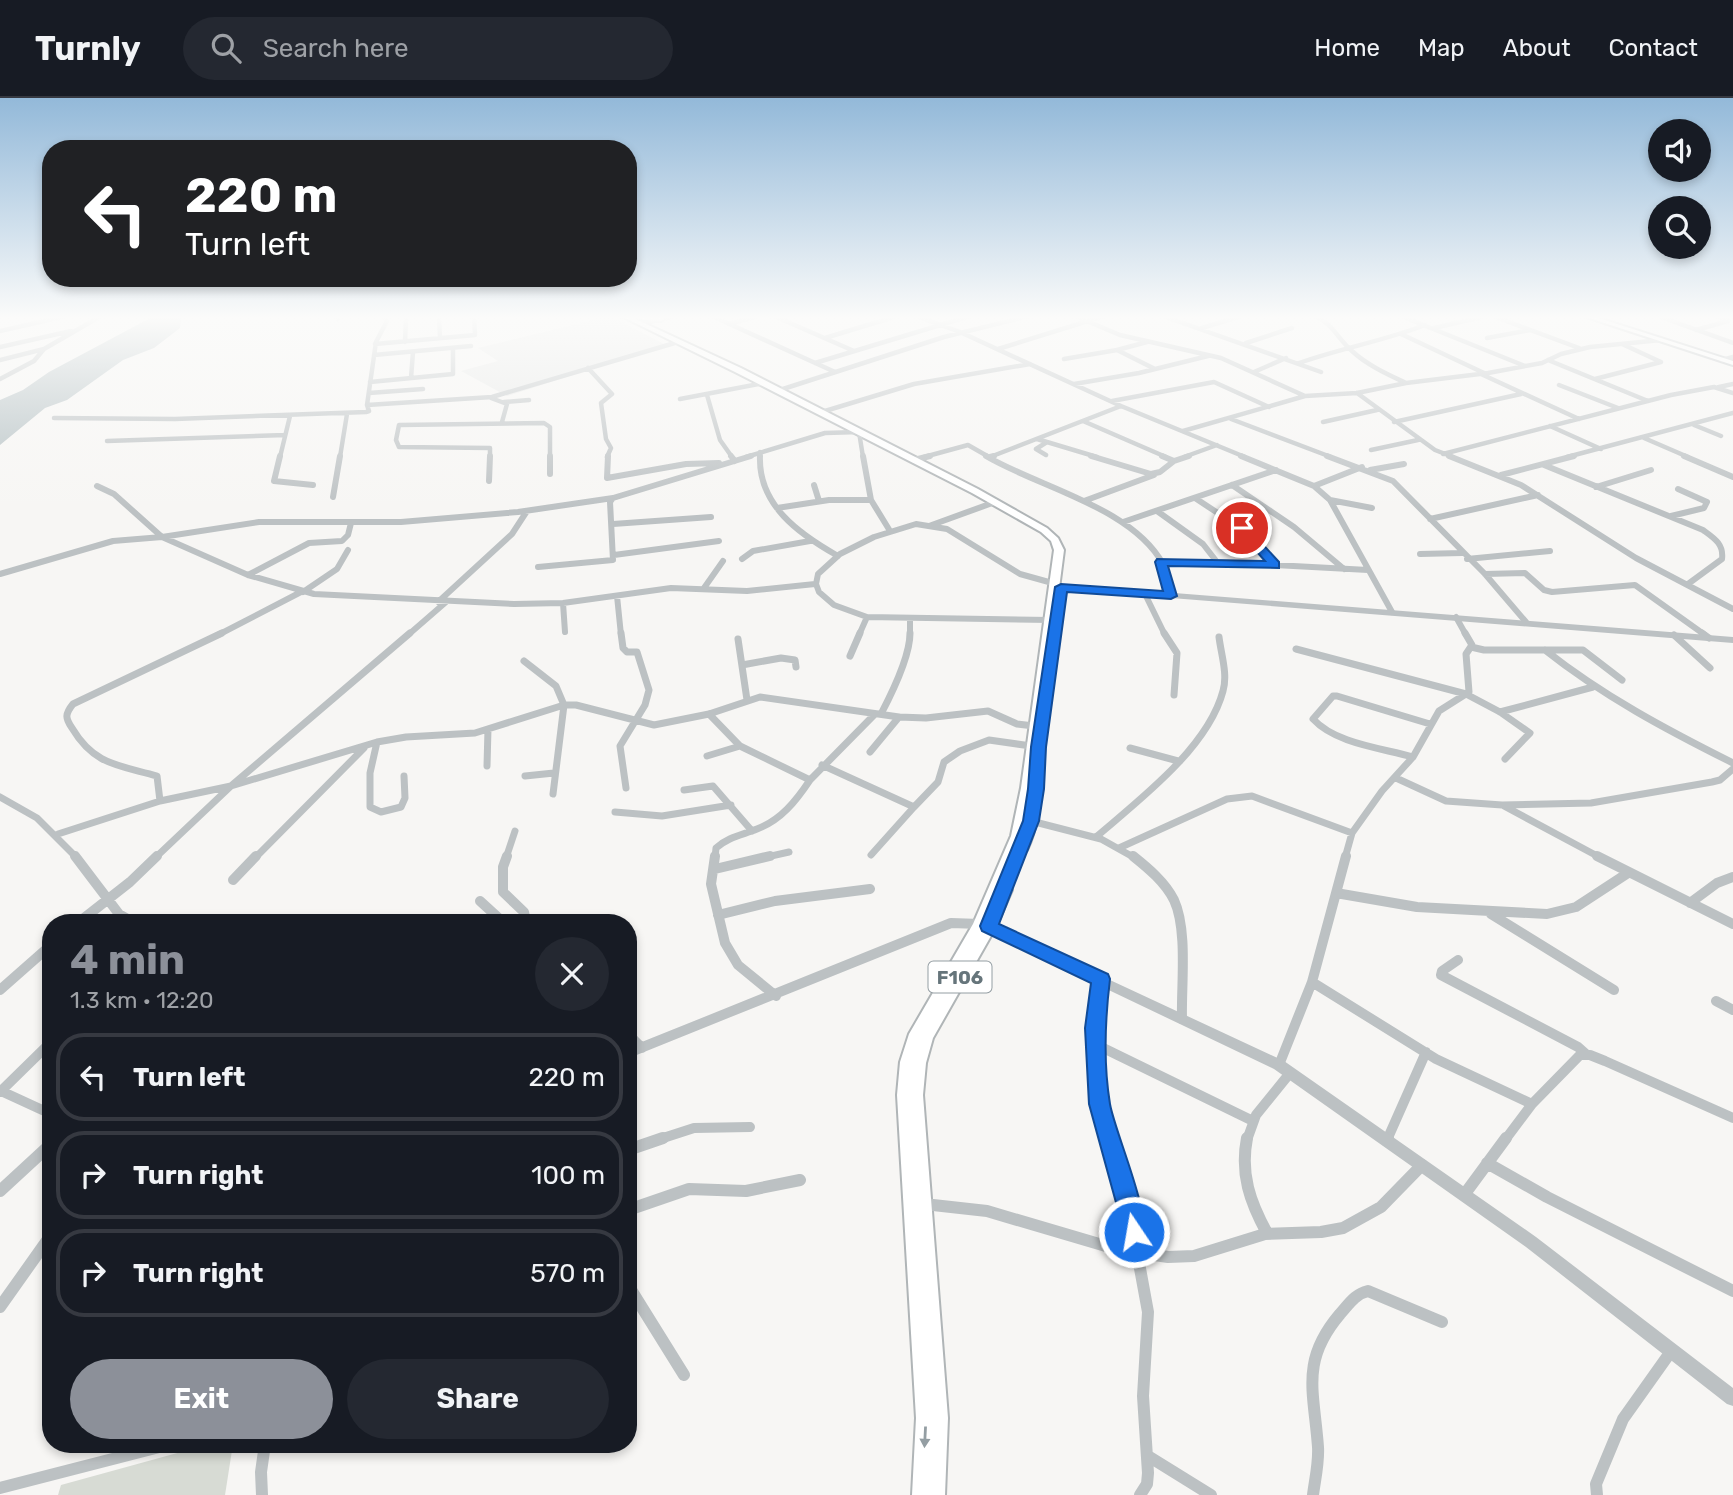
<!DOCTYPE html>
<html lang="en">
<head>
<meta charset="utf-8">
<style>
  :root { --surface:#171b24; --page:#242831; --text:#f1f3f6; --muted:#9ea1a6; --line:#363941; --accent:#8c9099 }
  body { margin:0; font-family:Rubik,sans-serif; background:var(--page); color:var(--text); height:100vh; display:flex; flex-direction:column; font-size:26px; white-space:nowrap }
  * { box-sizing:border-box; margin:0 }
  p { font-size:23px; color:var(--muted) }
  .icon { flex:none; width:38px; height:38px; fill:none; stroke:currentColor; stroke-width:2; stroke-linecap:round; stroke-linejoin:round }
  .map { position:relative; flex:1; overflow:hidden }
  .details { position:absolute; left:42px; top:816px; width:595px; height:539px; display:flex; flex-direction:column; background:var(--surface); border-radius:28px; box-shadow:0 4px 10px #0003 }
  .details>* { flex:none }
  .hud { position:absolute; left:42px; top:42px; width:595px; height:147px; border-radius:28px; box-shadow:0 4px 10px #0003; background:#202124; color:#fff; overflow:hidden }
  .fabs { position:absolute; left:1648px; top:21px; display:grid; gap:14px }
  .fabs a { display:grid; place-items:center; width:63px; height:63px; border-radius:50%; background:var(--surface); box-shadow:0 4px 10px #0003; font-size:35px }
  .pin { position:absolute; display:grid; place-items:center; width:60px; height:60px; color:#fff; margin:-30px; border:4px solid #fff; border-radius:50%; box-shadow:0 2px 7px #0007 }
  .me { position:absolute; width:77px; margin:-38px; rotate:348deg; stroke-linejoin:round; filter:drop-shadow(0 0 5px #0008) }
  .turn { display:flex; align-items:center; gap:24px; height:147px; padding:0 28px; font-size:32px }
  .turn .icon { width:91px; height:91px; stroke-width:2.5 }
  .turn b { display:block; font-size:49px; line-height:60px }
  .round { display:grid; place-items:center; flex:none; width:74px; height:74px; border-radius:37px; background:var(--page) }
  .head { display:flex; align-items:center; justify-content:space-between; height:119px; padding:0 28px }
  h1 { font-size:42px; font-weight:700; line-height:52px; color:var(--accent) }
  .cta { display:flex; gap:14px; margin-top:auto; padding:14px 28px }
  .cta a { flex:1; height:80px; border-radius:42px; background:var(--accent); color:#fff; font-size:28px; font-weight:700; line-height:80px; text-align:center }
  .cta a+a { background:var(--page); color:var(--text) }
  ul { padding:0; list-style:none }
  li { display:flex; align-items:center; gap:21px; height:88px; margin:0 14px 10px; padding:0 14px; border:4px solid var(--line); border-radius:28px }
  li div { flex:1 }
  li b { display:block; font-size:26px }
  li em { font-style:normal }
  header { display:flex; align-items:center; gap:42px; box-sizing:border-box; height:98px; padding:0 35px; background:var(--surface); border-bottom:2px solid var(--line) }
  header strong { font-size:33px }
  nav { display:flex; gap:38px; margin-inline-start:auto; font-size:24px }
  .search { width:490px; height:63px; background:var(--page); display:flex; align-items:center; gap:18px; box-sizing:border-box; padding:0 24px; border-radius:38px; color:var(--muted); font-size:26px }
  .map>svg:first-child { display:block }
</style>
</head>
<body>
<header>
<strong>Turnly</strong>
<div class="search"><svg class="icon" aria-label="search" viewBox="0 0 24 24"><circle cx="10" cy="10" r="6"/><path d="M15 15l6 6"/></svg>Search here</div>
<nav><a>Home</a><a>Map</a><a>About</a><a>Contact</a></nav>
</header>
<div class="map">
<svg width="1733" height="1397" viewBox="0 0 1733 1397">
  <rect width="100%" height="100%" fill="#f7f6f4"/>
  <path fill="#e7e8e7" d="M610 218 666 247 507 298 461 273 498 263 478 250Z"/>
  <path fill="#d7dbd4" d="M210 1346H233L225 1397H58L61 1387Z"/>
  <path fill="#b4c0c3" d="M154 218H181L180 230 154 250 123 262 67 302 45 310 0 347V302L23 292 49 274Z"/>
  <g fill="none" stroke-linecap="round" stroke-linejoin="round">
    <g stroke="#afb5b8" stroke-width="4">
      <path id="secondary" d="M1583 218H1592L1733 263V267Z"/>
    </g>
    <g stroke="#b0b5b7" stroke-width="4">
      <path id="primary" d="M621 218H629L741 270 978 391 1047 430 1058 440 1064 452 1037 660 1043 664C1040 693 1040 726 1027 752H1018L1003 788 1010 789 1012 792 996 829 933 940 926 965 923 997 948 1320 945 1397H912L916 1320 897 997 900 964 909 936 973 826 1011 738 1021 690 1054 452 1051 443 1041 434 972 395 735 274Z
        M639 218 661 219 664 221 661 223 637 221V219Z"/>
    </g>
    <path stroke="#bcc1c3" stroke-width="4.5" d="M439 218 440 240
      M712 218 835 274
      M774 218 854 253
      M916 218 960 234 1121 308 1245 359
      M1075 218 1120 237 1221 260 1305 298
      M1163 218 1321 274
      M1315 218C1333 226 1338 241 1352 253 1367 267 1387 276 1406 285
      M1401 218 1525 268
      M1493 218 1579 250
      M1658 218 1733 245
      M338 221 339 218
      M642 226 675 218
      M729 226 758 218
      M1202 230 1241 218
      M1434 230 1486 218
      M1696 232 1728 223 1717 218
      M0 233 66 218
      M1401 236 1484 275
      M825 240 897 218
      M1487 240 1530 232
      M405 244 406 220
      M1147 244 1117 252 1155 271
      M1246 245 1292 230
      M375 246 475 237 474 218
      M0 249 71 233
      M998 251 1104 218
      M374 257 471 248
      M1064 261 1117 252
      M0 262 44 251
      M1548 262 1648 303
      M1722 262 1733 259
      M815 265 970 218
      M1299 265C1341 250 1384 243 1425 227
      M588 270 612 296 601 305 606 341 611 350 607 359
      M1254 274 1286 260
      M1481 276 1579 321
      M411 280 413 254
      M0 281 34 263 44 251 101 218
      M1595 281 1661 264 1622 246
      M370 284 453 276V250
      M1074 286 1139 275 1208 258
      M1559 287 1618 310
      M1719 289 1733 286
      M783 291 944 239 1029 218
      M369 295 423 291
      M1357 295 1435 352 1453 359
      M707 297 720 342 732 359
      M491 300 507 306 502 324
      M680 301 764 285
      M1112 303 1214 284 1269 309
      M504 304 529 302
      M367 307 492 299 678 244
      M825 313 914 286 1030 266
      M54 320 175 321 366 314 369 313 367 307 376 244 387 223 384 218
      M1231 321 1331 359
      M1083 323 1166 359
      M1323 324 1377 312
      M1394 324 1521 296
      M1694 327 1721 338
      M1550 328 1601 351
      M1183 333 1305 298 1357 295 1406 285 1488 275 1542 265 1561 256 1590 249 1661 242
      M1644 340 1688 359
      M1037 341 1097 359
      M107 343 285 337
      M1371 352 1418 342
      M1443 356 1671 297 1714 289 1733 295
      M1046 357 1036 351 1047 344
      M280 359 290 318
      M340 359 347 316
      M490 359V350L399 349 396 342 399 327 544 325 550 329V359
      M746 359 825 335 859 334 863 359
      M760 359V354
      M924 359 968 347 989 359
      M990 359 1121 308
      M1184 359 1217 347
      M1567 359 1733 315"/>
    <path stroke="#bcc1c3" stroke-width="6" d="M280 358 274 383 313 387
      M550 358V376
      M608 358 607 380 686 366 719 365
      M731 358 735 363
      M760 358C758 407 799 436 838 458
      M863 358 871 402 890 433
      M986 358C1038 389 1132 409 1163 466 1167 474 1169 487 1171 497
      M1091 358 1151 376 1160 374 1174 363 1162 358
      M1241 358 1314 388 1330 402 1392 514
      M1327 358 1393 383 1485 476 1526 524
      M1449 358 1521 387 1636 460 1733 511
      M1684 358 1733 379
      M990 359 994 358
      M914 362 930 358
      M1174 363 1189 358
      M1544 367 1703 432C1714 440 1724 446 1722 461L1688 486
      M1370 372 1404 366
      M1501 377 1574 358
      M489 383 490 358
      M814 387 819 403
      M1232 387 1294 429 1344 471
      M97 388 114 396 162 439 248 477 314 496 514 506 563 505 671 490 747 493 815 486
      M1314 388 1362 369
      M1596 389 1651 372
      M333 399 340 358
      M1195 400 1242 431 1275 467
      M1330 402 1372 410
      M1084 403 1154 377
      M777 410 829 402H871
      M1157 413 1203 446 1217 464
      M1671 418 1704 410 1707 404 1678 391
      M1430 421 1538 397
      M1123 424 1276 372
      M613 426 711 419
      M929 428 995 404
      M1420 456 1462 455
      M614 457 719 443
      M742 461 753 453 810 443
      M1467 461 1550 453
      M1161 464H1217L1368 472
      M538 469 613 462 610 404 613 400 751 358
      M0 476 113 443 162 439 259 424H401L518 414 613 400
      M1485 476 1525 475 1544 492 1552 494 1635 487 1705 537
      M248 477 309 445 342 443 348 437 351 425
      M704 490 723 463
      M303 494 337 471 348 452
      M1145 496 1165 537
      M617 498 621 537
      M438 504 512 436 527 413
      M563 505 565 534
      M1456 519 1466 537
      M910 520V537
      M1050 522 867 519 834 507 819 494 816 486 818 476 840 456 874 439 916 426 947 431 1020 476 1056 486
      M218 537 301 494
      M408 537 446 504
      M859 537 867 519"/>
    <path stroke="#bcc1c3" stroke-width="7" d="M621 535 623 550 627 554H637L649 592 645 607 620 648 626 690
      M1164 535 1177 555 1174 597
      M1702 535 1709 540
      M1674 537 1710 570
      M738 541 747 602
      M1471 549 1484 552H1583L1622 582
      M1296 551 1466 596 1500 614 1530 635 1505 661
      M1545 552C1603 598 1667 632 1733 665
      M850 558 860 535
      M524 563 556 588 564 607 553 696
      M742 567 781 560 795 562 796 569
      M1500 614 1593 589
      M709 616 740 648
      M881 616C892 595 910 557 910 535
      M377 644 370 675V709L381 714 401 709 405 700 404 678
      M1130 650 1178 663
      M870 654 899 619 926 620 988 613 1017 626 1034 628
      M707 658 740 648 810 682 875 616
      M1413 659C1382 650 1336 646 1313 621L1333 598H1337L1430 626
      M822 667 914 709 871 757
      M487 668 488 631
      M525 678 554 675
      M1396 680 1446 703 1502 707 1591 705 1712 684 1720 682 1733 671
      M684 692 713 688 752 733
      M0 699 37 720 77 760
      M160 703 157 678C118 667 94 667 72 630 65 620 65 616 73 606L222 535
      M1504 708 1601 760
      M914 709 938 684 944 664 960 653 989 642 1031 648
      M615 714 662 718 731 707
      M1031 723 1101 741 1135 760
      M58 736 160 703 231 688 377 644 406 639 475 635 564 607H576L654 627 709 616 760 599 899 619
      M1096 739C1139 702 1208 650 1223 593 1228 576 1221 556 1219 539
      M1119 750 1227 701 1252 698 1352 735
      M155 760 231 688 410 535
      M255 760 364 650
      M506 760 515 733
      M715 760 716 750C728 739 742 737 757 731 781 722 796 703 810 682
      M762 760 789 754
      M1345 760 1352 735 1382 693 1413 659 1439 613 1469 594 1466 556 1472 547 1465 535"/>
    <path stroke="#bcc1c3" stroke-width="10" d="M75 758 119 816 133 824
      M507 758 503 769V794L524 814 526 824
      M715 758 711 786 725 845 738 867 776 898
      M1133 758C1148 770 1165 784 1174 802 1188 832 1181 888 1182 921
      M1597 758 1733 826
      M715 771 770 758
      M233 782 256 758
      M1336 795 1417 809 1547 816 1576 809 1628 775
      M480 803 503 824
      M1690 805 1717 785 1733 779
      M1491 816 1614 892
      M718 817 775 803 870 791
      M79 824 130 784 157 758
      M1458 862 1442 873 1441 877 1578 949 1587 957
      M1101 881C1094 938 1093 986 1110 1042
      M1312 884 1436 961 1532 1006
      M0 892 51 847
      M1716 903 1733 912
      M628 936 642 950
      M1095 946 1253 1023
      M628 955 951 825 980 826
      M1279 967 1312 884 1346 758
      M1 993 51 1016
      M0 994 51 944
      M657 1042 694 1030 750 1029
      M1247 1042 1256 1017 1290 975
      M1387 1042 1426 954
      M1505 1042 1532 1006 1580 957H1590L1605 963 1733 1020"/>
    <path stroke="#bcc1c3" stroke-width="12" d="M1109 1040 1128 1105 1148 1214 1143 1298 1148 1375 1147 1386 1140 1397
      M1247 1040C1240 1076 1250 1104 1267 1135
      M1387 1043 1388 1040
      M628 1052 663 1040
      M1487 1065 1547 1099 1733 1193
      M0 1093 51 1046
      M1464 1097 1506 1040
      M924 1106 987 1113 1116 1151 1168 1159 1194 1158 1265 1136 1321 1134 1343 1130 1381 1109 1422 1067
      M628 1112 689 1091 746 1093 800 1082
      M628 1187 684 1277
      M0 1209 51 1137
      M1148 1358 1211 1397
      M0 1390 171 1346
      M262 1397 261 1374 265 1346
      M1313 1397C1315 1381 1319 1365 1318 1349 1314 1293 1300 1263 1340 1216 1349 1206 1355 1196 1368 1193L1442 1224
      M1597 1397 1596 1386 1623 1321 1672 1252"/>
    <path fill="#bcc1c3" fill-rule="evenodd" d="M1061 486 1733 539V545L1058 491V487Z
      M983 823 1284 963 1536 1139 1733 1290V1308L1727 1306 1526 1149 1274 971 979 830 977 827 979 824Z"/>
    <use href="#secondary" fill="#fff" fill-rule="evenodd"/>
    <use href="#primary" fill="#fff" fill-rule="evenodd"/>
  </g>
  <defs><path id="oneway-solid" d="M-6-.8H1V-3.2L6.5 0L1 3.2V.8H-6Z" transform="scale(1.75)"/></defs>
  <use fill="#949ea3" href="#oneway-solid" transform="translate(925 1339) rotate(93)"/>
  <linearGradient id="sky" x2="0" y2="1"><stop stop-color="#93b9d9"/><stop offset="0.53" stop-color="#fbfbfa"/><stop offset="1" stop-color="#fbfbfa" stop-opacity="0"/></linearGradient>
  <rect width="1733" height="414" fill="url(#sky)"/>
  <path fill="#1a73e8" stroke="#114b97" stroke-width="2" d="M1242 427 1246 428 1279 464V470L1168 468 1177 498 1171 501 1067 494 1046 649 1044 691 1039 723 999 826 1108 876 1110 881C1105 922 1103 964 1110 1006 1115 1035 1152 1117 1142 1141L1134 1144 1126 1141 1089 1006 1085 930 1091 885 982 833 980 828 1023 723 1028 691 1031 649 1055 489 1061 486 1163 493 1155 464 1157 461 1265 463 1236 430Z"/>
  <g text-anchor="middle" stroke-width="7" stroke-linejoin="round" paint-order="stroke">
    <rect fill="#fff" stroke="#949ea3" stroke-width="2" x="928.5" y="863.5" width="63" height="31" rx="5"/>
    <g font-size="19" font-weight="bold" fill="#66757b">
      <text x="960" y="886">F106</text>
    </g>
  </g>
</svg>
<div class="fabs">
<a><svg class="icon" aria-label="sound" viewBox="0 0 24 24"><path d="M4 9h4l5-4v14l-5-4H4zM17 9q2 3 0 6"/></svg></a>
<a><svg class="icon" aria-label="search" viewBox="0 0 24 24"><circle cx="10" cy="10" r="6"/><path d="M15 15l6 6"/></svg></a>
</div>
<div class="pin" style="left:1242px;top:430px;background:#d93025"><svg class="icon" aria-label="arrive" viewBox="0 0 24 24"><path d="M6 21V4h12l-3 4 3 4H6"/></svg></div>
<svg class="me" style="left:1134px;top:1134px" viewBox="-20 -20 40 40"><circle r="17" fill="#1a73e8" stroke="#fff" stroke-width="3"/><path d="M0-11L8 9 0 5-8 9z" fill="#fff"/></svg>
<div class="hud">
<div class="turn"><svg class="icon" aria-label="left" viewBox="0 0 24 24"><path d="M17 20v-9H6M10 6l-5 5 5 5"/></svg><div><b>220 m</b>Turn left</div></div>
</div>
<section class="details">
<div class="head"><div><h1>4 min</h1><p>1.3 km · 12:20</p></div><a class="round"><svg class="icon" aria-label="close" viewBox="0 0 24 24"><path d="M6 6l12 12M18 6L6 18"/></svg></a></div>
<ul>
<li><svg class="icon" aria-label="left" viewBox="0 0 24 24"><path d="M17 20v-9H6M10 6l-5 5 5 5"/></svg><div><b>Turn left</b></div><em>220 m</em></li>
<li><svg class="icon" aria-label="right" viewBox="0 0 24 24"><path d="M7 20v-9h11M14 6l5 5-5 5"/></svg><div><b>Turn right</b></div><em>100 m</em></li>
<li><svg class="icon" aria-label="right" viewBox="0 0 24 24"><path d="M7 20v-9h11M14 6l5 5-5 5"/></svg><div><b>Turn right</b></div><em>570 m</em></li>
</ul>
<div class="cta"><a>Exit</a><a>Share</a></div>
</section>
</div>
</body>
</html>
